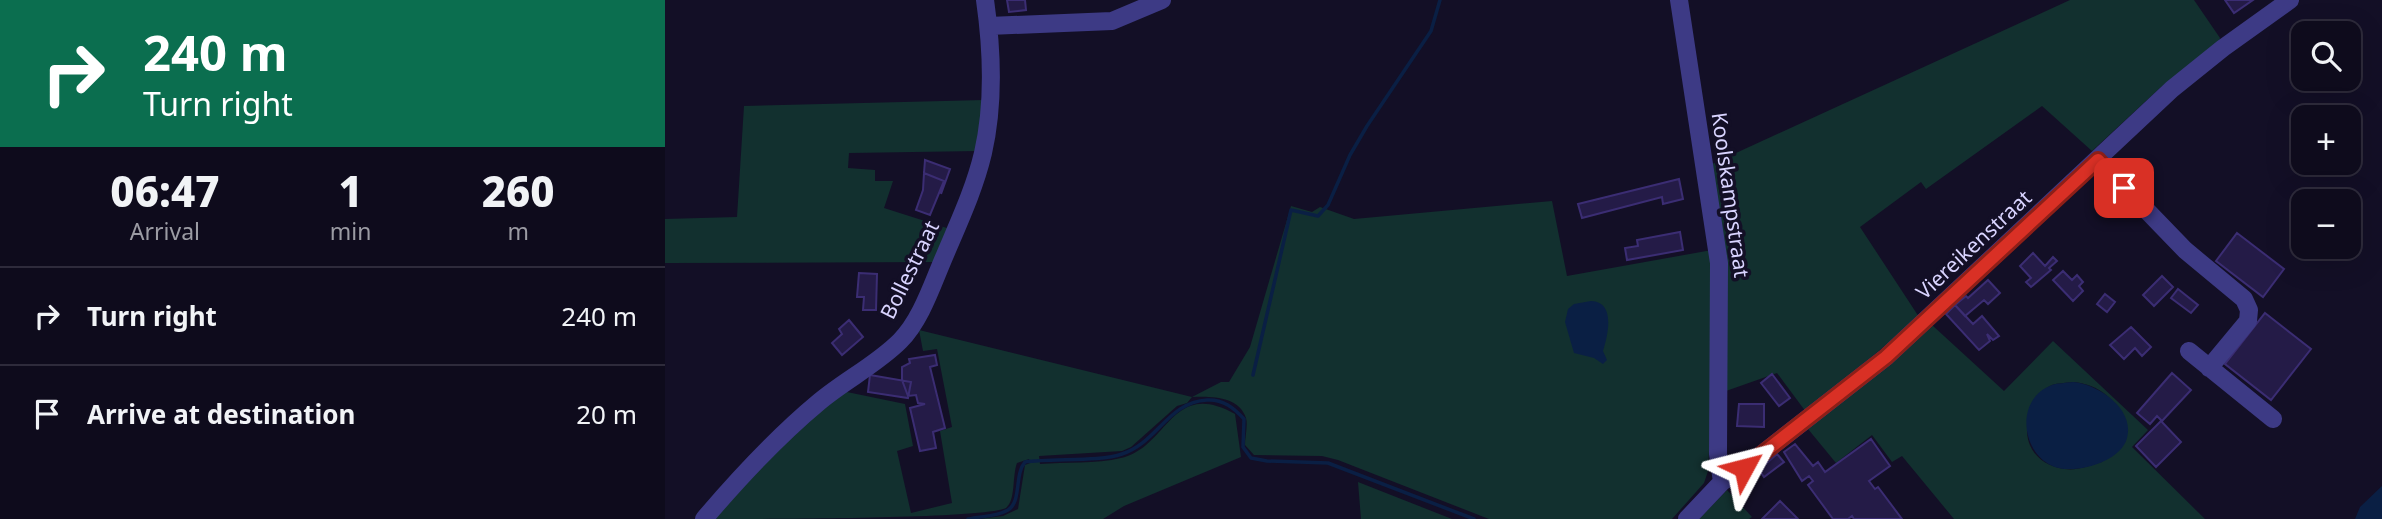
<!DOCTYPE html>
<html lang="en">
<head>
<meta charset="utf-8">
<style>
  :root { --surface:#0e0b1c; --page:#1c1929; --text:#f1f3f6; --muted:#9b9ba3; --line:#2e2b3b }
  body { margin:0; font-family:"Noto Sans",sans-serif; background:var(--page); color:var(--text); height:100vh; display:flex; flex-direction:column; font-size:26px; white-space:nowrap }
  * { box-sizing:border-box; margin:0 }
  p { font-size:23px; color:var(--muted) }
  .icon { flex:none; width:38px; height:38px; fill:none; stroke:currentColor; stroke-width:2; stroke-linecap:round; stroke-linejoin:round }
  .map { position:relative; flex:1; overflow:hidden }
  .drawer { display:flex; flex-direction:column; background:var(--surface); width:665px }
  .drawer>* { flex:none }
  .hud { background:#0b6e4f; color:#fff; overflow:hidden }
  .fabs { position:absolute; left:1626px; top:21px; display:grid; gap:14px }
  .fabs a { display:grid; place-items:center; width:70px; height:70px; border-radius:14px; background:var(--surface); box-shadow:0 7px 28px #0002,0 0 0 2px var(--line); font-size:35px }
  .pin { position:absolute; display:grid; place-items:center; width:60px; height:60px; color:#fff; margin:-30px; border-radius:14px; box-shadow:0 4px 10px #0006 }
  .me { position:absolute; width:77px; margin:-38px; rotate:52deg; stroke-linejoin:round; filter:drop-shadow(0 0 5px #0008) }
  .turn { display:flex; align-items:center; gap:24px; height:147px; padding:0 28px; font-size:32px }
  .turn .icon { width:91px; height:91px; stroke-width:2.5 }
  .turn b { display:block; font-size:49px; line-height:60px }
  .eta { display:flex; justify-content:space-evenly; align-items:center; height:119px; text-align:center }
  .eta b { font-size:42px; font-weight:800; line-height:49px }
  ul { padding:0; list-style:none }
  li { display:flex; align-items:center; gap:21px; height:98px; padding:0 28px; border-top:2px solid var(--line) }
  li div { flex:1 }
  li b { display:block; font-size:26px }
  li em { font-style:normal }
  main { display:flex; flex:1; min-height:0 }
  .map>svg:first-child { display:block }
</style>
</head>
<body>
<main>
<section class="drawer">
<div class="hud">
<div class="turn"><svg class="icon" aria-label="right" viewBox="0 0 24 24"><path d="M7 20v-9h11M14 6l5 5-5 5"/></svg><div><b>240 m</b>Turn right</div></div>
</div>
<div class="eta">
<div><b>06:47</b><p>Arrival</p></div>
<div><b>1</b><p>min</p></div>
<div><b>260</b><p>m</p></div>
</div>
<ul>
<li><svg class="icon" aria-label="right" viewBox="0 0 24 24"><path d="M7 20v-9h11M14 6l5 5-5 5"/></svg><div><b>Turn right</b></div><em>240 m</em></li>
<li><svg class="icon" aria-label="arrive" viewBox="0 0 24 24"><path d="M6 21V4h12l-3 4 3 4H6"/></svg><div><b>Arrive at destination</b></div><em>20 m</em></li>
</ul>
</section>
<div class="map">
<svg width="1717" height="519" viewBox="0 0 1717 519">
  <rect width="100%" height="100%" fill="#130f26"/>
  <path fill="#12302f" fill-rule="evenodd" d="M1405 0H1529L1555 38 1553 44 1496 87 1427 151 1377 106 1261 189 1256 182 1195 227 1254 317 1141 412 1112 373 1061 391 1047 164Z
    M319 100 313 151 184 153 183 168 210 170V181H228L219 208 285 229 271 262 0 263V219L72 217 79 106Z
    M887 201 902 276 1047 250 1049 351 1043 471 1039 483 1007 519H824L673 460 657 456 589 455 580 445C580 437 583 425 581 418 574 396 545 396 527 397L522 403 512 406 466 447 457 451 374 456 375 464C401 462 431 464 456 458 504 447 506 378 570 414L576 457 459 506 438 519H314L338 516 353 509 360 465 365 463 364 459 352 463C347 476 351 500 341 508 319 519 90 519 47 519L98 463 177 391 240 404 248 446 232 451 246 513 287 503 275 431 287 427 272 349 258 351 254 330 527 397 556 382H564L585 347 626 206 647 212 655 207 689 219Z
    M1267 325 1339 391 1388 341 1483 430 1467 447 1540 519H1289L1237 456 1227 462 1207 435 1171 463 1143 429ZM1408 382C1435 384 1453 401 1462 426L1437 462C1426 465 1412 471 1400 469 1365 464 1353 434 1369 405 1373 397 1377 389 1387 385 1393 383 1402 383 1408 382Z
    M693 482 787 519H696Z
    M1062 490 1087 517 1084 519H1034Z"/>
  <path fill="#0a1f44" d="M926 301C951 302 943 335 938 351L942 360 938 364 929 358 909 353 900 322 903 309 909 304Z
    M1408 382C1432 384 1470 408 1462 438 1457 459 1422 470 1403 469 1359 469 1344 401 1387 385 1393 383 1402 383 1408 382Z
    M1717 486V519H1690L1695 507Z"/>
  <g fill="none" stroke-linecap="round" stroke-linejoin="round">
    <path stroke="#0a1f44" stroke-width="3.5" d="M588 375 626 210 653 216 663 205 685 155 702 126 766 31 775 0
      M303 519C316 516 331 517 343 510 357 501 349 475 360 462 387 458 435 462 457 454 492 443 503 402 542 400 558 399 569 408 579 419L578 447 586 458 602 461 663 463 809 519"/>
  </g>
  <path fill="#241b47" stroke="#3b2d73" stroke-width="2" d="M342 0H360L361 10 344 12Z
    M1560 0H1588L1569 13Z
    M260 160 285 169 276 194 279 181 259 173Z
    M259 173 279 181 265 215 251 210 258 190Z
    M1014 179 1018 199 998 204 997 197 917 218 913 204Z
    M1015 232 1018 250 962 260 960 248 973 246 972 240Z
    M1572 233 1619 269 1598 297 1551 261Z
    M1368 253 1380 266 1388 257 1392 261 1384 268 1386 270 1366 287 1361 282 1366 278 1355 266Z
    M1398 271 1407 280 1412 275 1418 282 1414 286 1418 291 1408 301 1388 280Z
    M194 273 212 274 211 310H198L199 297H192Z
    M1497 276 1508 287 1489 306 1478 295Z
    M1323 280 1335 293 1323 304 1319 300 1300 316 1290 305 1301 296 1303 298Z
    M1513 289 1533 305 1526 313 1506 298Z
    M1440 294 1450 302 1442 312 1432 304Z
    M1290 305 1308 324 1317 316 1334 336 1328 340 1322 334 1325 341 1314 350 1281 314Z
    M1600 313 1646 349 1606 400 1560 364Z
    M184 320 198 337 177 355 167 343 177 334 174 329Z
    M1466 327 1486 347 1477 356 1470 348 1459 359 1445 345Z
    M270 355 272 365 265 367 280 428 268 432 271 448 255 451 245 408 260 404 253 403 251 395 243 396 237 380V367L245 363 244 359Z
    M1507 373 1526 390 1497 421 1492 416 1485 424 1472 413Z
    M1107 374 1125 398 1114 406 1096 383Z
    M205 375 246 382 243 398 203 392Z
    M1074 404H1099V427L1072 426Z
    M1496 421 1516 442 1491 467 1471 446Z
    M1206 439 1225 466 1204 481 1210 489 1213 487 1237 519H1189L1187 516 1183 519H1168L1143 485 1148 481 1144 476 1137 481 1119 452 1130 444 1148 466 1153 462 1160 472Z
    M1112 454 1119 462 1099 477 1094 470Z
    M1115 501 1133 519H1097Z"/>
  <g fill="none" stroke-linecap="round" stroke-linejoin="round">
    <path stroke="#3d3a85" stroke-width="18" d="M1014 0 1054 263 1053 454 1057 482
      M324 26 447 21 497 0
      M1433 160 1520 250 1579 299 1584 310 1583 321 1544 368
      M1524 351 1608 419
      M39 519C74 478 113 436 154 402 180 380 211 365 235 341 255 321 266 288 277 262 292 226 309 191 318 153 329 105 327 49 320 0
      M1022 519 1057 482 1079 468 1221 357 1507 89 1558 48 1625 0"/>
  </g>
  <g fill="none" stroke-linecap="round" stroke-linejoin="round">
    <g stroke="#8d1f18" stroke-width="18">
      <path id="route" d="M1079 468 1221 357 1433 160 1459 188"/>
    </g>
    <use href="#route" stroke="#d93025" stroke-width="12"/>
  </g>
  <g text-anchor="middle" stroke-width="7" stroke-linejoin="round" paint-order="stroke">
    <g font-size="21" fill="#d9d4ff" stroke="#130f26">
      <text transform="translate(1065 195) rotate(82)" y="7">Koolskampstraat</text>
      <text transform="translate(1309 245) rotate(-43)" y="7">Viereikenstraat</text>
      <text transform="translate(245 270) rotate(-64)" y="7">Bollestraat</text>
    </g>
  </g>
</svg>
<div class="fabs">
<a><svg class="icon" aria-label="search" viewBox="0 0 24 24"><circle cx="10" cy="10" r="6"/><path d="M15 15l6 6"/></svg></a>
<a>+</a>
<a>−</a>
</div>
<div class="pin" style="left:1459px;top:188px;background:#d93025"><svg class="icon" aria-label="arrive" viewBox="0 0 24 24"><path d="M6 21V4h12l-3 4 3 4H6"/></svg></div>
<svg class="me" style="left:1079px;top:468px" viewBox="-20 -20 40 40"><path d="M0-17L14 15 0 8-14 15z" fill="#d93025" stroke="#fff" stroke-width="4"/></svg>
</div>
</main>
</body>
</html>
